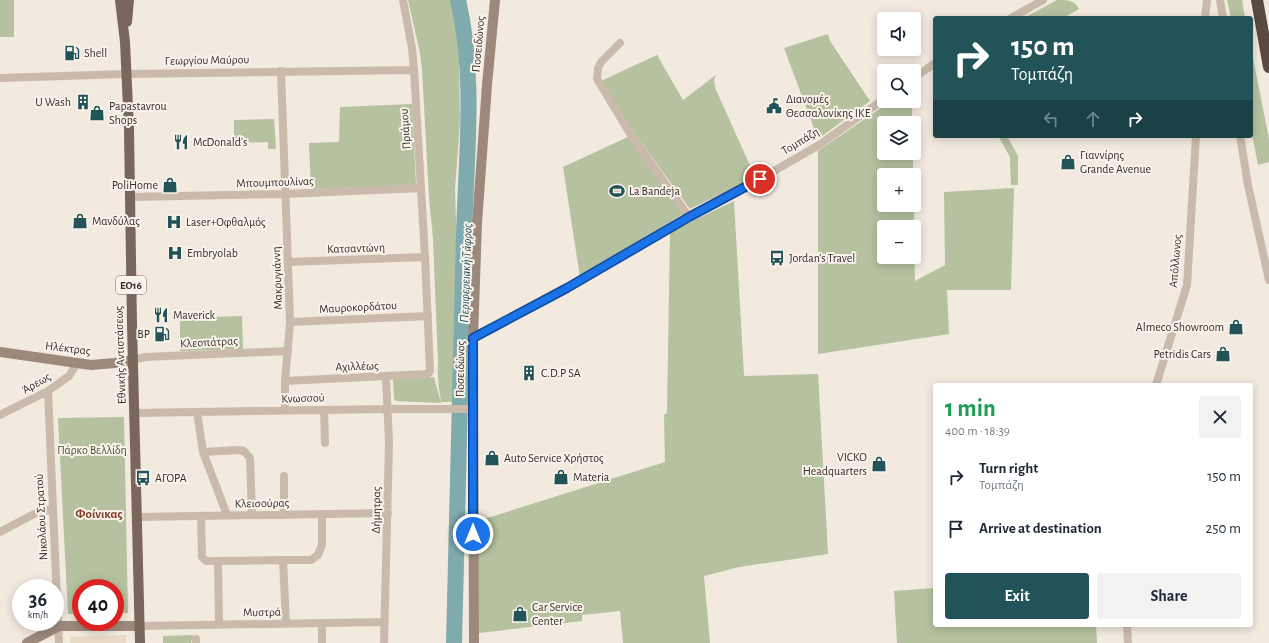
<!DOCTYPE html>
<html lang="en">
<head>
<meta charset="utf-8">
<style>
  :root { --surface:#fff; --page:#f2f2f3; --text:#1f2937; --muted:#747a83; --accent:#215358 }
  body { margin:0; font-family:"Alegreya Sans",sans-serif; background:var(--page); color:var(--text); height:100vh; display:flex; flex-direction:column; font-size:15px; white-space:nowrap }
  * { box-sizing:border-box; margin:0 }
  p { font-size:13px; color:var(--muted) }
  .icon { flex:none; width:22px; height:22px; fill:none; stroke:currentColor; stroke-width:2; stroke-linecap:round; stroke-linejoin:round }
  .map { position:relative; flex:1; overflow:hidden }
  .details { position:absolute; left:933px; top:383px; width:320px; height:244px; display:flex; flex-direction:column; background:var(--surface); border-radius:4px; box-shadow:0 2px 10px #0003 }
  .details>* { flex:none }
  .hud { position:absolute; left:933px; top:16px; width:320px; height:122px; border-radius:4px; box-shadow:0 2px 10px #0003; background:#215358; color:#fff; overflow:hidden }
  .fabs { position:absolute; left:877px; top:12px; display:grid; gap:8px }
  .fabs a { display:grid; place-items:center; width:44px; height:44px; border-radius:4px; background:var(--surface); box-shadow:0 2px 10px #0003; font-size:20px }
  .speed { position:absolute; left:12px; top:579px; display:flex; gap:8px; font-size:20px; font-weight:700; text-align:center }
  .speed>* { display:grid; place-content:center; width:52px; height:52px; border-radius:50%; background:var(--surface); box-shadow:0 2px 10px #0003; line-height:1 }
  .speed small { font-size:10px; font-weight:400 }
  .speed .limit { border:6px solid #d22; background:#fff; color:#111 }
  .pin { position:absolute; display:grid; place-items:center; width:34px; height:34px; color:#fff; margin:-17px; border:2px solid #fff; border-radius:50%; box-shadow:0 1px 4px #0007 }
  .me { position:absolute; width:44px; margin:-22px; rotate:0deg; stroke-linejoin:round; filter:drop-shadow(0 0 3px #0008) }
  .turn { display:flex; align-items:center; gap:14px; height:84px; padding:0 12px; font-size:18px }
  .turn .icon { width:52px; height:52px; stroke-width:2.5 }
  .turn b { display:block; font-size:28px; line-height:34px }
  .lanes { display:flex; align-items:center; height:38px; padding:0 12px; background:#0003; justify-content:center; gap:20px; direction:ltr }
  .lanes .off { opacity:.35 }
  .round { display:grid; place-items:center; flex:none; width:42px; height:42px; border-radius:4px; background:var(--page) }
  .summary { display:flex; align-items:center; justify-content:space-between; height:68px; padding:0 12px }
  h1 { font-size:24px; font-weight:700; line-height:30px; color:#1e9e55 }
  .action { display:flex; gap:8px; margin-top:auto; padding:8px 12px }
  .action a { flex:1; height:46px; border-radius:4px; background:var(--accent); color:#fff; font-size:16px; font-weight:700; line-height:46px; text-align:center }
  .action a+a { background:var(--page); color:var(--text) }
  ul { padding:0; list-style:none }
  li { display:flex; align-items:center; gap:12px; height:52px; padding:0 12px }
  li div { flex:1 }
  li b { display:block; font-size:15px }
  li em { font-style:normal }
  .map>svg:first-child { display:block }
</style>
</head>
<body>
<div class="map">
<svg width="1269" height="643" viewBox="0 0 1269 643">
  <rect width="100%" height="100%" fill="#f2e9df"/>
  <path fill="#b5c19f" d="M0 0H14V37H0Z
    M408 0H451L455 19 459 57 460 121 455 189 458 285 455 402H441C439 389 437 376 438 363L433 238 429 198 422 69 420 53Z
    M1057 0C1069 0 1074 0 1079 9L1063 18H1024Z
    M1227 0H1242L1245 18H1231Z
    M828 34 830 41 870 101 818 139 784 48Z
    M1251 48 1269 139V162L1258 165 1251 129Z
    M657 55 683 100 716 75 714 81 716 90 753 172 749 180 690 209 632 130 601 81Z
    M891 101H912V123H884V153H913V175H884V205H914V227H884V257H914V228L915 281 945 265 944 192 1014 188 1011 290H947L949 334 818 354V151Z
    M412 104 416 185 311 189 309 143 339 142 340 107Z
    M274 119 276 149H268V142L234 143V120Z
    M998 136H1007L1018 156V185H1011L1010 157Z
    M628 137 683 214 580 277 563 167Z
    M734 201 744 376 818 374 828 554 739 567 704 576 710 643H623L620 611 582 615V621L479 633 478 521 665 462 664 415 667 413 670 232Z
    M242 316 243 349 180 351V318Z
    M434 377 441 403 396 401 394 399 393 379Z
    M124 417 128 613H115V588H81V614H68L58 418Z
    M935 588V625H1096L1097 643H897L894 591Z
    M193 635 191 643H163V636Z"/>
  <path fill="#e9dac6" d="M126 635V643H70V637Z"/>
  <g fill="none" stroke-linecap="round" stroke-linejoin="round">
    <path stroke="#7fabae" stroke-width="16" d="M454 643C457 507 461 371 464 235 466 157 476 77 458 0"/>
    <path stroke="#cabaab" stroke-width="8" d="M1220 0 1223 18
      M1011 18 1043 0
      M1205 18 1207 0
      M620 43 601 62 598 68 597 79 631 135 689 217
      M281 71 290 322 285 381V411
      M0 78 127 74 414 70
      M914 78 935 63
      M1240 136 1248 185 1269 280
      M129 197 285 194 421 188
      M288 262 425 257
      M290 322 428 316
      M473 338 567 288 689 217 760 179 819 145 884 99
      M133 360 145 357 288 351
      M285 381 426 374 429 373 430 370 425 257 414 70 412 48 403 0
      M1156 385 1187 285 1196 136
      M48 391 53 509 59 643
      M324 410 325 443
      M197 412 203 452 227 515
      M134 413 388 409H472
      M0 415 48 391 69 376 77 363
      M203 452 239 450 244 451 250 458 252 515
      M284 476V515
      M201 516 202 557 206 561H218
      M137 517 388 513
      M0 532 36 513 53 509
      M283 560H311L318 555 322 545V514
      M322 623V643
      M219 624 218 561 283 560 286 624
      M1127 625 1128 643
      M139 626 385 622
      M196 639V643
      M384 643 389 443 386 377"/>
    <path stroke="#9d897c" stroke-width="10" d="M0 352 91 365 115 363 133 360
      M27 643 59 626H139
      M474 643 473 338 477 223 487 85 495 0"/>
    <path stroke="#79665c" stroke-width="10" d="M120 0 125 42 129 129 132 325 140 643
      M127 22 129 0"/>
    <path stroke="#584941" stroke-width="12" d="M1257 0 1269 67"/>
  </g>
  <g fill="none" stroke-linecap="round" stroke-linejoin="round">
    <g stroke="#114b97" stroke-width="10">
      <path id="route" d="M473 534V338L567 288 689 217 760 179"/>
    </g>
    <use href="#route" stroke="#1a73e8" stroke-width="7"/>
  </g>
  <defs>
    <g id="fuel-bare" transform="scale(1.2)"><path d="M-5.5-6h7V0h2V4h1.3V-2.5L3-4.5l.8-.8L6-3V5H2.5V1h-1V6h-7ZM-4.2-4.7v3.2H.2V-4.7Z" fill="#215358" stroke="#f9f3eb" stroke-width="2.5" paint-order="stroke"/></g>
    <g id="building-bare" transform="scale(1.2)"><path d="M-4-6H4V6H1V3H-1V6H-4ZM-2.5-4.3h1.7v1.8h-1.7ZM.8-4.3h1.7v1.8H.8ZM-2.5-1h1.7V.8h-1.7ZM.8-1h1.7V.8H.8Z" fill="#215358" stroke="#f9f3eb" stroke-width="2.5" paint-order="stroke"/></g>
    <g id="civic-bare" transform="scale(1.2)"><path d="M-.6-6.5H3V-4.5H.6V-3L4-1V1h2V6H-6V1h2V-1L-.6-3ZM-1.2 2.5V6h2.4V2.5Z" fill="#215358" stroke="#f9f3eb" stroke-width="2.5" paint-order="stroke"/></g>
    <g id="shop-bare" transform="scale(1.2)"><path d="M-5-2.5h2.3a2.7 3.5 0 0 1 5.4 0H5L5.5 6h-11ZM-1.5-2.5h3a1.5 2.3 0 0 0-3 0Z" fill="#215358" stroke="#f9f3eb" stroke-width="2.5" paint-order="stroke"/></g>
    <g id="restaurant-bare" transform="scale(1.2)"><path d="M-5-6h1v4h1v-4h1v4h1v-4h1v5L-1.5 .5V6h-2V.5L-5-1ZM5-6V6H3V1.5H1.5Q1.5-4 5-6Z" fill="#215358" stroke="#f9f3eb" stroke-width="2.5" paint-order="stroke"/></g>
    <g id="stadium-bare" transform="scale(1.2)"><path d="M0-5a6.5 5 0 1 0 0 10a6.5 5 0 1 0 0-10ZM-3.5-1.8h7v3.6h-7Z" fill="#215358" stroke="#f9f3eb" stroke-width="2.5" paint-order="stroke"/></g>
    <g id="hospital-bare" transform="scale(1.2)"><path d="M-5-5h3v3.5h4V-5h3V5h-3V1.5h-4V5h-3Z" fill="#215358" stroke="#f9f3eb" stroke-width="2.5" paint-order="stroke"/></g>
    <g id="bus-bare" transform="scale(1.2)"><path d="M-5-6H5V4H4V6H2V4H-2V6H-4V4H-5ZM-3.5-4V0h7V-4ZM-3.5 1.2v1.5H-2V1.2ZM2 1.2v1.5H3.5V1.2Z" fill="#215358" stroke="#f9f3eb" stroke-width="2.5" paint-order="stroke"/></g>
  </defs>
  <g fill-rule="evenodd">
    <use href="#fuel-bare" x="72" y="53"/>
    <use href="#building-bare" x="83" y="102"/>
    <use href="#civic-bare" x="774" y="106"/>
    <use href="#shop-bare" x="97" y="113"/>
    <use href="#restaurant-bare" x="181" y="142"/>
    <use href="#shop-bare" x="1068" y="162"/>
    <use href="#shop-bare" x="170" y="185"/>
    <use href="#stadium-bare" x="617" y="191"/>
    <use href="#shop-bare" x="80" y="221"/>
    <use href="#hospital-bare" x="174" y="222"/>
    <use href="#hospital-bare" x="175" y="253"/>
    <use href="#bus-bare" x="777" y="258"/>
    <use href="#restaurant-bare" x="161" y="315"/>
    <use href="#shop-bare" x="1236" y="327"/>
    <use href="#fuel-bare" x="162" y="334"/>
    <use href="#shop-bare" x="1223" y="354"/>
    <use href="#building-bare" x="529" y="373"/>
    <use href="#shop-bare" x="492" y="458"/>
    <use href="#shop-bare" x="879" y="464"/>
    <use href="#shop-bare" x="561" y="477"/>
    <use href="#bus-bare" x="143" y="478"/>
    <use href="#shop-bare" x="520" y="614"/>
  </g>
  <g text-anchor="middle" stroke-width="4" stroke-linejoin="round" paint-order="stroke">
    <rect fill="#f9f3eb" stroke="#726964" stroke-width="1" x="116" y="276" width="30" height="18" rx="3"/>
    <g font-size="11" font-weight="bold" fill="#382e2a">
      <text x="131" y="289">ΕΟ16</text>
    </g>
    <g font-size="12" fill="#382e2a" stroke="#f9f3eb">
      <text transform="translate(478 44) rotate(-85)" y="4">Ποσειδώνος</text>
      <text transform="translate(207 60) rotate(-1)" y="4">Γεωργίου Μαύρου</text>
      <text transform="translate(405 129) rotate(-94)" y="4">Πριάμου</text>
      <text transform="translate(800 141) rotate(-31)" y="4">Τομπάζη</text>
      <text transform="translate(275 182) rotate(-2)" y="4">Μπουμπουλίνας</text>
      <text transform="translate(356 248) rotate(-2)" y="4">Κατσαντώνη</text>
      <text transform="translate(1175 261) rotate(-85)" y="4">Απόλλωνος</text>
      <text transform="translate(277 278) rotate(-92)" y="4">Μακρυγιάννη</text>
      <text transform="translate(358 307) rotate(-3)" y="4">Μαυροκορδάτου</text>
      <text transform="translate(209 342) rotate(-3)" y="4">Κλεοπάτρας</text>
      <text transform="translate(68 348) rotate(7)" y="4">Ηλέκτρας</text>
      <text transform="translate(120 355) rotate(-92)" y="4">Εθνικής Αντιστάσεως</text>
      <text transform="translate(357 366) rotate(-2)" y="4">Αχιλλέως</text>
      <text transform="translate(460 369) rotate(-89)" y="4">Ποσειδώνος</text>
      <text transform="translate(36 383) rotate(-30)" y="4">Άρεως</text>
      <text transform="translate(303 398) rotate(-2)" y="4">Κνωσσού</text>
      <text transform="translate(262 503) rotate(-1)" y="4">Κλεισούρας</text>
      <text transform="translate(376 510) rotate(-89)" y="4">Δήμητρας</text>
      <text transform="translate(41 517) rotate(-93)" y="4">Νικολάου Στρατού</text>
      <text transform="translate(262 612) rotate(-1)" y="4">Μυστρά</text>
    </g>
    <g font-size="12" fill="#382e2a" stroke="#f9f3eb" text-anchor="start">
      <text x="84" y="57">Shell</text>
      <text x="786" y="103">Διανομές<tspan x="786" dy="14">Θεσσαλονίκης ΙΚΕ</tspan></text>
      <text x="71" y="106" text-anchor="end">U Wash</text>
      <text x="109" y="110">Papastavrou<tspan x="109" dy="14">Shops</tspan></text>
      <text x="193" y="146">McDonald's</text>
      <text x="1080" y="159">Γιαννίρης<tspan x="1080" dy="14">Grande Avenue</tspan></text>
      <text x="158" y="189" text-anchor="end">PoliHome</text>
      <text x="629" y="195">La Bandeja</text>
      <text x="92" y="225">Μανδύλας</text>
      <text x="186" y="226">Laser+Οφθαλμός</text>
      <text x="187" y="257">Embryolab</text>
      <text x="789" y="262">Jordan's Travel</text>
      <text x="173" y="319">Maverick</text>
      <text x="1224" y="331" text-anchor="end">Almeco Showroom</text>
      <text x="150" y="338" text-anchor="end">BP</text>
      <text x="1211" y="358" text-anchor="end">Petridis Cars</text>
      <text x="541" y="377">C.D.P SA</text>
      <text x="867" y="461" text-anchor="end">VICKO<tspan x="867" dy="14">Headquarters</tspan></text>
      <text x="504" y="462">Auto Service Χρήστος</text>
      <text x="573" y="481">Materia</text>
      <text x="155" y="482">ΑΓΟΡΑ</text>
      <text x="532" y="611">Car Service<tspan x="532" dy="14">Center</tspan></text>
    </g>
    <g font-size="12" fill="#46552f" stroke="#f9f3eb">
      <text x="92" y="454">Πάρκο Βελλίδη</text>
    </g>
    <g font-size="13" font-style="italic" fill="#215358" stroke="#f9f3eb">
      <text transform="translate(465 273) rotate(-88)" y="5">Περιφερειακή Τάφρος</text>
    </g>
    <g font-size="13" font-weight="bold" fill="#833e26" stroke="#f9f3eb">
      <text x="99" y="518">Φοίνικας</text>
    </g>
  </g>
</svg>
<div class="fabs">
<a><svg class="icon" aria-label="sound" viewBox="0 0 24 24"><path d="M4 9h4l5-4v14l-5-4H4zM17 9q2 3 0 6"/></svg></a>
<a><svg class="icon" aria-label="search" viewBox="0 0 24 24"><circle cx="10" cy="10" r="6"/><path d="M15 15l6 6"/></svg></a>
<a><svg class="icon" aria-label="layers" viewBox="0 0 24 24"><path d="M12 4l9 5-9 5-9-5zM3 14l9 5 9-5"/></svg></a>
<a>+</a>
<a>−</a>
</div>
<div class="speed"><div>36<small>km/h</small></div><div class="limit">40</div></div>
<div class="pin" style="left:760px;top:179px;background:#d93025"><svg class="icon" aria-label="arrive" viewBox="0 0 24 24"><path d="M6 21V4h12l-3 4 3 4H6"/></svg></div>
<svg class="me" style="left:473px;top:534px" viewBox="-20 -20 40 40"><circle r="17" fill="#1a73e8" stroke="#fff" stroke-width="3"/><path d="M0-11L8 9 0 5-8 9z" fill="#fff"/></svg>
<div class="hud">
<div class="turn"><svg class="icon" aria-label="right" viewBox="0 0 24 24"><path d="M7 20v-9h11M14 6l5 5-5 5"/></svg><div><b>150 m</b>Τομπάζη</div></div>
<div class="lanes"><svg class="icon off" aria-label="left" viewBox="0 0 24 24"><path d="M17 20v-9H6M10 6l-5 5 5 5"/></svg><svg class="icon off" aria-label="ahead" viewBox="0 0 24 24"><path d="M12 20V5M6 11l6-6 6 6"/></svg><svg class="icon" aria-label="right" viewBox="0 0 24 24"><path d="M7 20v-9h11M14 6l5 5-5 5"/></svg></div>
</div>
<section class="details">
<div class="summary"><div><h1>1 min</h1><p>400 m · 18:39</p></div><a class="round"><svg class="icon" aria-label="close" viewBox="0 0 24 24"><path d="M6 6l12 12M18 6L6 18"/></svg></a></div>
<ul>
<li><svg class="icon" aria-label="right" viewBox="0 0 24 24"><path d="M7 20v-9h11M14 6l5 5-5 5"/></svg><div><b>Turn right</b><p>Τομπάζη</p></div><em>150 m</em></li>
<li><svg class="icon" aria-label="arrive" viewBox="0 0 24 24"><path d="M6 21V4h12l-3 4 3 4H6"/></svg><div><b>Arrive at destination</b></div><em>250 m</em></li>
</ul>
<div class="action"><a>Exit</a><a>Share</a></div>
</section>
</div>
</body>
</html>
